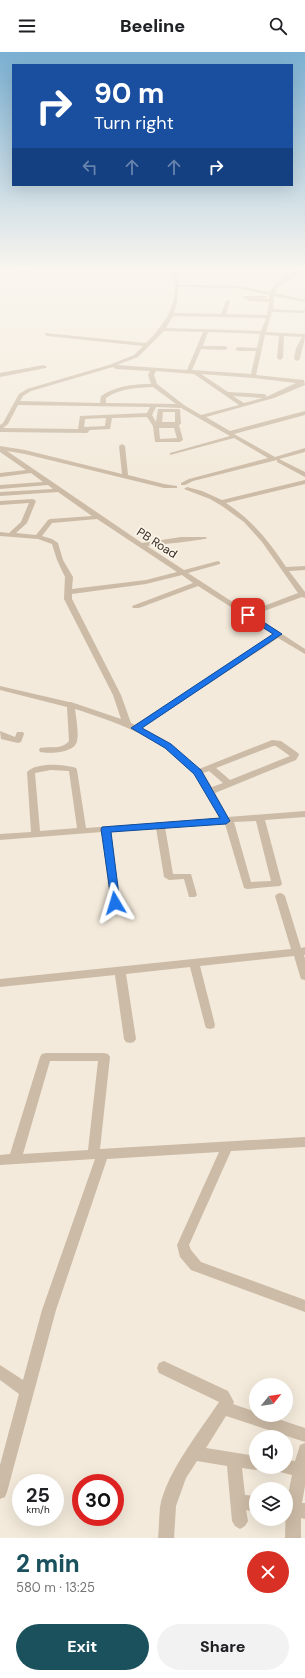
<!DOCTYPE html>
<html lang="en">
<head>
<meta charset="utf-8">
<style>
  :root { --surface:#fff; --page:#f2f2f2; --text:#202124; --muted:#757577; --accent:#1a515c }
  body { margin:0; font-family:"DM Sans",sans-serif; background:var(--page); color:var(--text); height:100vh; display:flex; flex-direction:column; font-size:15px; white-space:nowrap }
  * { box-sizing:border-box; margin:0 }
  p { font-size:13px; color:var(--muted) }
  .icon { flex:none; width:22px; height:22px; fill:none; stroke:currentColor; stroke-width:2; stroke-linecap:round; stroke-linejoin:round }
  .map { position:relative; height:1486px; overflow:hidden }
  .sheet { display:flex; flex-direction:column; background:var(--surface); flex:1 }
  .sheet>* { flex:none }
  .hud { position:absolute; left:12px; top:12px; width:281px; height:122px; border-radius:0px; box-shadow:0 4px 16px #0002; background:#1a4fa0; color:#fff; overflow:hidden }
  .needle { width:26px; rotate:60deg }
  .controls { position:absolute; left:249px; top:1326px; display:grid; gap:8px }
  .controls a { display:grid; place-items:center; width:44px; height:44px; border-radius:50%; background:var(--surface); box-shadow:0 4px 16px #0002; font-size:20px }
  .speed { position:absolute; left:12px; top:1422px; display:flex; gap:8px; font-size:20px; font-weight:700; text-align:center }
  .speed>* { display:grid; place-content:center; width:52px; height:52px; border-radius:50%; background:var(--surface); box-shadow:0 4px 16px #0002; line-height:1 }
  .speed small { font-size:10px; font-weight:400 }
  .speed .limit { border:6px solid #d22; background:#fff; color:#111 }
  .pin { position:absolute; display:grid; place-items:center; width:34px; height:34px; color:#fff; margin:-17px; border-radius:8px; box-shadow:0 2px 6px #0006 }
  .me { position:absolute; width:44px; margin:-22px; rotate:353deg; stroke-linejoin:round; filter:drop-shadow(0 0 3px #0008) }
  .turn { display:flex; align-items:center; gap:14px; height:84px; padding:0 16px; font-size:18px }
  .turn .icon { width:52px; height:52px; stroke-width:2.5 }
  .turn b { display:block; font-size:28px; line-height:34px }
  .lanes { display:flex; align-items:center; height:38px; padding:0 16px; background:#0003; justify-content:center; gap:20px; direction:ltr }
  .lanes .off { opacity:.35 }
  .round { display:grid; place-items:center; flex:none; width:42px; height:42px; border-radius:21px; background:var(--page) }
  .head { display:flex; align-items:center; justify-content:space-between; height:68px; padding:0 16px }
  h1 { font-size:24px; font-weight:800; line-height:30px; color:var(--accent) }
  .button { display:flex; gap:8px; margin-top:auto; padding:8px 16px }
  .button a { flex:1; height:46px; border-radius:24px; background:var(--accent); color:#fff; font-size:16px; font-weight:800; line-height:46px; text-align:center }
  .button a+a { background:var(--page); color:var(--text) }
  header { display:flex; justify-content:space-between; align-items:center; height:52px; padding:0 16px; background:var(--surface); font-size:18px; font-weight:800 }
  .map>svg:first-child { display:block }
</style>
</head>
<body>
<header><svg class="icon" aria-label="menu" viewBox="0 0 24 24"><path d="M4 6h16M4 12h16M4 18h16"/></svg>Beeline<svg class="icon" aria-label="search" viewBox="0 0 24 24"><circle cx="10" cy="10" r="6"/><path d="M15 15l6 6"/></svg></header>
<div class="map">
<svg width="305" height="1486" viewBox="0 0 305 1486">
  <rect width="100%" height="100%" fill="#f3eadb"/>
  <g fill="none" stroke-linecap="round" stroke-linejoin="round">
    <path fill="#ccbba6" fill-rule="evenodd" d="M76 218 15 220 13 219V218Z
      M171 218H175L179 233 237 234 270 240C276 230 291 218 303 218L278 235 275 241 305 248V250L274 244 273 257 305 259V261L272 260 266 280 305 282C305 291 301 299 300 307L297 309 294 307 296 296 302 285 284 284 283 306 280 308 277 306 279 284 265 283 256 323 304 328 305 333 274 346 206 365 230 379 305 359V363L234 382 275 405 305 396V400L279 407 305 420V425L277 410V408L193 429 185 433H181V431L189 427 268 406 234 386 170 403V401L230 384 181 356 156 355 152 363 156 370 158 357H180L181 372 179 373 183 388 180 390H155L153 374 147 365 112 366 110 377 90 378 87 381 0 380V373L3 371 19 342 27 337 109 313 134 303 143 294 47 284 45 283V281L146 291C161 276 176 257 175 234 174 229 172 223 171 218ZM179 235 237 236 269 243V247L250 246H268V245L266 244H245L243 245 249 249 269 250 267 263 226 262 230 249 228 248 226 249 221 262 174 261 177 250ZM173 264 266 266 261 279 166 276ZM164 279 203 280 187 318 117 313 138 305ZM208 280 260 282 257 296 238 295 235 297 238 299H256L251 322 192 318 201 297 225 298 228 296 225 294H203ZM113 315 116 317 150 319 148 323 151 332C133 332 116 334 101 344L100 351 20 349 23 344 31 339ZM156 319 194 322 239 353 201 363 184 353 157 332 154 323ZM201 322 253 326 296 331 266 345V343L264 342 228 340ZM153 335 176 352 106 351V346C120 336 136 336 153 335ZM233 344 263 346 244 351ZM18 353 150 355 147 361 80 364 78 377 3 376 8 372ZM163 360H175V370H162ZM106 366 105 374 84 375 85 367ZM159 376H174L177 386 160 387Z
      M44 313 47 315 46 316 0 325V321Z
      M122 392 125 394 128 423 164 432 177 434V436H164L25 402 7 399 142 491 181 485H206L207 486C205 488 156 493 147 494L184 518 218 509 220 510V512L188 521 248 560 298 541 262 490 244 470 222 454 210 447 184 437 187 435 202 439 222 448 305 428V432L226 451C252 468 269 489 286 515L305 514V518L289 519 305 540V546L302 545 253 563 305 597V602L278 586 142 676C163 687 181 700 199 717L272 688 281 689 298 701 299 703 296 708 215 741 228 765 305 759V765L265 768 282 832 280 834 247 837 244 836 225 772 223 771 165 775 173 822H191L197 843 195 845H189L184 827 169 828 164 825 156 776 111 780 120 851 119 853H111L110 851 102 780 0 788V782L31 780 27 720C36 710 64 712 76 716L77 718 86 776 219 766C215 758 210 749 206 742 203 738 201 731 197 726 168 688 119 671 75 657 76 666 79 681 77 689 75 701 49 702 40 700L39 698 40 696C50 694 62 698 69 689L67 655 0 638V634L69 650H71L121 667 113 643 64 547 65 525 57 508 52 492 38 487 0 484V480L9 481 21 470 29 451 0 453V449L33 447 36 449 27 471 16 481 36 483 48 468 50 467 92 464 58 440 0 444V440L53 437 48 433 0 437V433L43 430 31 421 0 425V421L26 418 0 400V394L25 398 122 422 119 394ZM97 467 177 520 146 528 72 537 73 525 63 508 58 491 52 487 42 484 52 471ZM182 523 193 531 132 554 133 556H139L198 534 273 582 135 673 131 671 121 643 72 547V542L146 532ZM273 694H276L290 704 230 728 216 716ZM51 718 69 719 77 776 40 779 35 721ZM209 719 223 731 212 735 203 721ZM256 769 271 829 251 830 234 770Z
      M0 679 15 685 17 680H23L24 682 21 690 18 691 1 687Z
      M280 841 283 842 285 844 301 896 305 895V903H304L305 907V928L301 927 300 924 294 904 200 914 215 973 214 976 210 977 206 976 205 973 190 915 126 922 136 987 134 990 130 991 126 990 124 987 115 923 0 935V927L291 897 275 844 277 842Z
      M46 1001H104L108 1002 110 1005 100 1097 305 1085V1095L231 1099 189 1193 191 1198 201 1210 305 1248V1260L191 1218 180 1205 177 1193 219 1100 107 1107 56 1258 7 1440 5 1445 0 1447V1413L19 1342 0 1328V1313L23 1328 42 1258 95 1107 0 1113V1103L10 1102 40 1005 42 1002ZM50 1009H98L88 1098 23 1102Z
      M164 1309 228 1339 234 1350 233 1352 256 1360V1363H266L305 1376V1390L226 1364 206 1396 256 1404V1415H262L256 1418 242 1416 245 1443 256 1444V1460L246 1458 248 1469 245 1474 240 1477 235 1474 232 1469 227 1414 197 1409 186 1426 176 1454 174 1486H158C159 1476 159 1465 160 1455 166 1421 200 1379 219 1350L159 1321 157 1316 159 1311Z
      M305 1391V1434L302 1451H305V1467L301 1466V1486H285L286 1447 287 1448 292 1423 280 1420 278 1415H286V1408L295 1409 300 1393Z"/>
  </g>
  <linearGradient id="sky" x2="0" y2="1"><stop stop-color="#7bb0d2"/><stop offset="0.51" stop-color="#faf6ef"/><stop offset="1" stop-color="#faf6ef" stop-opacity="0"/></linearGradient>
  <rect width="305" height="426" fill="url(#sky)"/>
  <path fill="#1a73e8" stroke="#114b97" d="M248 560 282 582 142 676 171 692 201 718 230 769 226 772 111 780 120 851 115 855 112 854 101 777 102 775 220 766 194 722 165 696 131 676 273 582 245 564 244 563Z"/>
  <g text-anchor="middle" stroke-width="3.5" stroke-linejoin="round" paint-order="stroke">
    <g font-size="12" fill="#382e27" stroke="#fbf4e8">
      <text transform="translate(157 491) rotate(33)" y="4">PB Road</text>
    </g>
  </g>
</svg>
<div class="controls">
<a><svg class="needle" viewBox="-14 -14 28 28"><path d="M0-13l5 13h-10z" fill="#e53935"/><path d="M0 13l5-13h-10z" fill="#757577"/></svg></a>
<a><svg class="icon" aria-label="sound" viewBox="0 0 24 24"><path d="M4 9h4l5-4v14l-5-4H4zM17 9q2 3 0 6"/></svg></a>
<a><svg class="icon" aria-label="layers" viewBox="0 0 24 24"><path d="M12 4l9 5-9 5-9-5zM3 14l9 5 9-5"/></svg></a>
</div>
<div class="speed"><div>25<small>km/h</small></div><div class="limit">30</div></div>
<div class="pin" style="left:248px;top:563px;background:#d93025"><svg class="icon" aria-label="arrive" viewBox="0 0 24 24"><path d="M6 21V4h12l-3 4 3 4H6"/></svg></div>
<svg class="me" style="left:115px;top:851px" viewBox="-20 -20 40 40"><path d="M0-17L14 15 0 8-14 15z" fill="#1a73e8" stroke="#fff" stroke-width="4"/></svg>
<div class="hud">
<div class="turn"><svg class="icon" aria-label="right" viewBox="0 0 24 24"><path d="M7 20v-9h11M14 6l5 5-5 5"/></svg><div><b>90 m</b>Turn right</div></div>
<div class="lanes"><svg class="icon off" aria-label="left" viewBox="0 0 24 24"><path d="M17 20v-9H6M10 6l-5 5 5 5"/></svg><svg class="icon off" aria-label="ahead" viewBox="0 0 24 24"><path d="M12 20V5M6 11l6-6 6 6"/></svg><svg class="icon off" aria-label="ahead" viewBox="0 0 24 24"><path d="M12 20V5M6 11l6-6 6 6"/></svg><svg class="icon" aria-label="right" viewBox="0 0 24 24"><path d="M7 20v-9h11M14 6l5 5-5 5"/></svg></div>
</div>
</div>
<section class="sheet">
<div class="head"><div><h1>2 min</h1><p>580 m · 13:25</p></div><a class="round" style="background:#d93025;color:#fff"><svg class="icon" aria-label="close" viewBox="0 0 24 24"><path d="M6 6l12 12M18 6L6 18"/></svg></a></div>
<div class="button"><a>Exit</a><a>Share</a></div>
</section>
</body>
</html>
